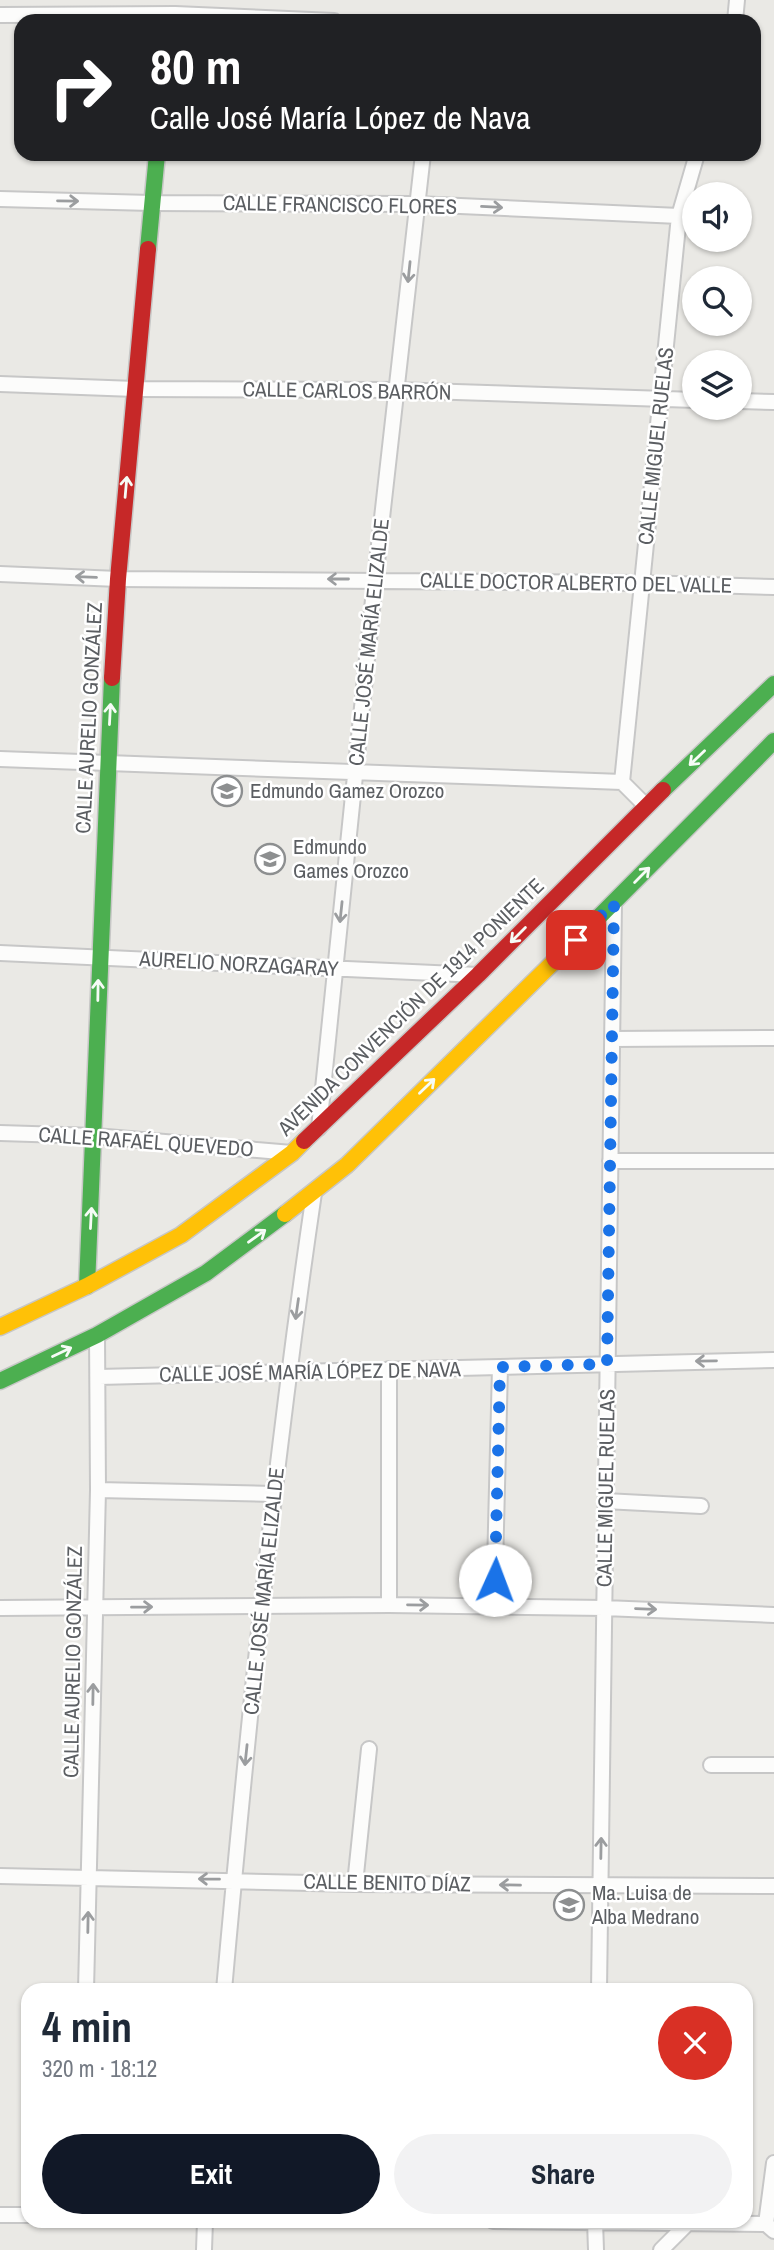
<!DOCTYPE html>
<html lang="en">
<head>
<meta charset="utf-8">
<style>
  :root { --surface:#fff; --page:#f2f2f3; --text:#1f2937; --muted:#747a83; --accent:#111827 }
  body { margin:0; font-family:"Archivo Narrow",sans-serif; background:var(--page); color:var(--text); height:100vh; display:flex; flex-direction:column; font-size:26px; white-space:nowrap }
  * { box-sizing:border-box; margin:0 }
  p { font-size:23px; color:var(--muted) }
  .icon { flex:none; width:38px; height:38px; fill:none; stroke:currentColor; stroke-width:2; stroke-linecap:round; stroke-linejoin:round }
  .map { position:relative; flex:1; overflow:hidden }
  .panel { position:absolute; left:21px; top:1983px; width:732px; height:245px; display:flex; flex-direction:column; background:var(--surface); border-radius:21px; box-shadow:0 2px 5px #0004 }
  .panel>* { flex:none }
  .top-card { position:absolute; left:14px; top:14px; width:747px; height:147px; border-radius:21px; box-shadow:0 2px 5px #0004; background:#202124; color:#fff; overflow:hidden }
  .buttons { position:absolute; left:682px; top:182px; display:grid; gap:14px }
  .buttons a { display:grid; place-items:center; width:70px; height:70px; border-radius:50%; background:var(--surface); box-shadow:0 2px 5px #0004; font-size:35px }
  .pin { position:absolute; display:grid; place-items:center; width:60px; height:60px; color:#fff; margin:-30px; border-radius:14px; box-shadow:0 4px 10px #0006 }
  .me { position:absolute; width:77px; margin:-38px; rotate:2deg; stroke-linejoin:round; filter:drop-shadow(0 0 5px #0008) }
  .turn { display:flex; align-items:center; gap:24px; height:147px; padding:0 21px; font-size:32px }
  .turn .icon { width:91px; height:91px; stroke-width:2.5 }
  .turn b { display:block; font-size:49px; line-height:60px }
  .round { display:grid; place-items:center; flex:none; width:74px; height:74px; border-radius:37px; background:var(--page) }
  .head { display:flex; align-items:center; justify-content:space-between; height:119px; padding:0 21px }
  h1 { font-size:42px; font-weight:700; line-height:52px }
  .action { display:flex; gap:14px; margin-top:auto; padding:14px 21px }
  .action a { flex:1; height:80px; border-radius:42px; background:var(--accent); color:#fff; font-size:28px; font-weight:700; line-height:80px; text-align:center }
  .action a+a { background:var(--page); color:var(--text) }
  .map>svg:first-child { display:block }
</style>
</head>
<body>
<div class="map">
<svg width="774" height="2250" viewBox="0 0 774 2250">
  <rect width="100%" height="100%" fill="#eae9e5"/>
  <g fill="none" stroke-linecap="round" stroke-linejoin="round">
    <g stroke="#c7c7c7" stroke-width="18">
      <path id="street" d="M0 15 175 14 334 21
        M735 21 737 0
        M0 199 151 203 416 204 679 216
        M0 384 135 389 395 390 695 400
        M740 401 774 402
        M0 574 118 579 643 583 774 587
        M0 759 622 782
        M622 782 679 216 697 154
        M622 782 646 806
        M0 953 478 975
        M612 1039 774 1038
        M319 1128 375 580 423 154
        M0 1133 95 1136 292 1153
        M610 1161H774
        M99 1377 774 1360
        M98 1490 273 1494
        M605 1501 701 1506
        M389 1605V1369
        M494 1607 500 1367
        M0 1608 389 1605 604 1608 774 1615
        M711 1765H774
        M0 1876 355 1884 774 1886
        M355 1884 369 1749
        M86 1990 98 1490 97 1335
        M224 1990C248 1723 275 1458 314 1193
        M599 1990 614 903
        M0 2215H28
        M493 2221 766 2224 774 2231
        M595 2221 596 2250
        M766 2224 774 2163
        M204 2250 205 2221
        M661 2250 687 2224"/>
    </g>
    <g stroke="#c7c7c6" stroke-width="19">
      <path id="fast" d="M148 249 157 154
        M663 790 774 684
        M581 935 774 741
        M87 1286 112 678
        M0 1381 97 1335 206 1273 285 1214"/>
    </g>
    <g stroke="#c7c7c6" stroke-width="19">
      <path id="slow" d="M285 1214 347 1165 581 935
        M0 1327 87 1286 181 1235 292 1153 304 1141"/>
    </g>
    <g stroke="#c7c7c6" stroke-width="19">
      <path id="jam" d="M112 678 118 579 148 249
        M304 1141 478 975 663 790"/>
    </g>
    <use href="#street" stroke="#fcfcfb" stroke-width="14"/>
    <use href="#fast" stroke="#4caf50" stroke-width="16"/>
    <use href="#slow" stroke="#ffc107" stroke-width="16"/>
    <use href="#jam" stroke="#c62828" stroke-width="16"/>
  </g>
  <defs><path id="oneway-shaft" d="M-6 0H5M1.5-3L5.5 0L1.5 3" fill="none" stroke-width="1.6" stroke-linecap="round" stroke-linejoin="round" transform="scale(1.75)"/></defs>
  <g stroke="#9b9d9f">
    <use href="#oneway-shaft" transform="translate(68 201) rotate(1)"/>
    <use href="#oneway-shaft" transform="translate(492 207) rotate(3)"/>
    <use href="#oneway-shaft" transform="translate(409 272) rotate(96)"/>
    <use href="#oneway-shaft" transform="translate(86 577) rotate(-178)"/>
    <use href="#oneway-shaft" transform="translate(338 579) rotate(-180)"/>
    <use href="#oneway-shaft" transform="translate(341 912) rotate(96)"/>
    <use href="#oneway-shaft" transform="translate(297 1309) rotate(98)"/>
    <use href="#oneway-shaft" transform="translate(706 1361) rotate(179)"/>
    <use href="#oneway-shaft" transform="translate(418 1605) rotate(1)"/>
    <use href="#oneway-shaft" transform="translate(142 1607) rotate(-1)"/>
    <use href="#oneway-shaft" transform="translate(646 1609) rotate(2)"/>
    <use href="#oneway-shaft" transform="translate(93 1694) rotate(-89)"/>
    <use href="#oneway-shaft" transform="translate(246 1755) rotate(96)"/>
    <use href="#oneway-shaft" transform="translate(601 1848) rotate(-89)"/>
    <use href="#oneway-shaft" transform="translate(209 1879) rotate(-179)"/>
    <use href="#oneway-shaft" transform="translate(510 1885) rotate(-179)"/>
    <use href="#oneway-shaft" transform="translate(88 1922) rotate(-89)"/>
  </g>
  <g stroke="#f6fbf6">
    <use href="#oneway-shaft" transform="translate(126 487) rotate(-85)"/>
    <use href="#oneway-shaft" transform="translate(110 714) rotate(-87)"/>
    <use href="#oneway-shaft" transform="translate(697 758) rotate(136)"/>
    <use href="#oneway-shaft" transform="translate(642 875) rotate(-45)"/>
    <use href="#oneway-shaft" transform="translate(518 935) rotate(135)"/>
    <use href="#oneway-shaft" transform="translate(98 990) rotate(-89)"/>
    <use href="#oneway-shaft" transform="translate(427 1086) rotate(-44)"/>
    <use href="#oneway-shaft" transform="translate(91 1218) rotate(-87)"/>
    <use href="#oneway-shaft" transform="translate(257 1236) rotate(-36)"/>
    <use href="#oneway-shaft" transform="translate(62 1352) rotate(-25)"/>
  </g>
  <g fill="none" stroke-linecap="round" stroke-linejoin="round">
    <path stroke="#1a73e8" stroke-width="12" stroke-dasharray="0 21.6" d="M495 1580 500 1367 607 1364 614 903 576 940"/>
  </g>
  <defs>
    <g id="school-ring" transform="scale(1.575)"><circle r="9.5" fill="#fff" stroke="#8d8f90" stroke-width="1.5"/><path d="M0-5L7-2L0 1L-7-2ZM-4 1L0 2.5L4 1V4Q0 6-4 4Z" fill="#8d8f90"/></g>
  </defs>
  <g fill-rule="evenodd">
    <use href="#school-ring" x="227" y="791"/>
    <use href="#school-ring" x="270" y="859"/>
    <use href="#school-ring" x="569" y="1905"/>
  </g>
  <g text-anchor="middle" stroke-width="5" stroke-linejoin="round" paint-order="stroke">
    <g font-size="21" fill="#5b5e62" stroke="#fff">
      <text transform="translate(340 205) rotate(1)" y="7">CALLE FRANCISCO FLORES</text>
      <text transform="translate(347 391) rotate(1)" y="7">CALLE CARLOS BARRÓN</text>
      <text transform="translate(656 446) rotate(-84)" y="7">CALLE MIGUEL RUELAS</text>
      <text transform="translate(576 583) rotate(1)" y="7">CALLE DOCTOR ALBERTO DEL VALLE</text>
      <text transform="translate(369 642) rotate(-84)" y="7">CALLE JOSÉ MARÍA ELIZALDE</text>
      <text transform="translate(89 718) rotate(-87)" y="7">CALLE AURELIO GONZÁLEZ</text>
      <text transform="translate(239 964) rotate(3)" y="7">AURELIO NORZAGARAY</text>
      <text transform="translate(411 1007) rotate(-44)" y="7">AVENIDA CONVENCIÓN DE 1914 PONIENTE</text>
      <text transform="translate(146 1142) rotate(4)" y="7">CALLE RAFAÉL QUEVEDO</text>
      <text transform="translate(310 1372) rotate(-1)" y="7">CALLE JOSÉ MARÍA LÓPEZ DE NAVA</text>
      <text transform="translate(606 1488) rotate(-89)" y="7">CALLE MIGUEL RUELAS</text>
      <text transform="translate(264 1591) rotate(-84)" y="7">CALLE JOSÉ MARÍA ELIZALDE</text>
      <text transform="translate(73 1662) rotate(-89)" y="7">CALLE AURELIO GONZÁLEZ</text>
      <text transform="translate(387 1883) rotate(1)" y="7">CALLE BENITO DÍAZ</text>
    </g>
    <g font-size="21" fill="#5b5e62" stroke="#fff" text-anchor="start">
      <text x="250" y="798">Edmundo Gamez Orozco</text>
      <text x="293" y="854">Edmundo<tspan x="293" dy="24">Games Orozco</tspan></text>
      <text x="592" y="1900">Ma. Luisa de<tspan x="592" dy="24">Alba Medrano</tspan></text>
    </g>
  </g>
</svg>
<div class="buttons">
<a><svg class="icon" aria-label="sound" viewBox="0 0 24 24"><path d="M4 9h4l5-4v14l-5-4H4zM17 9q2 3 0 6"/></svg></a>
<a><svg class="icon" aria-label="search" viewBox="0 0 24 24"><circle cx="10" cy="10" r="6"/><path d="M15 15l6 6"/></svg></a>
<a><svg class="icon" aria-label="layers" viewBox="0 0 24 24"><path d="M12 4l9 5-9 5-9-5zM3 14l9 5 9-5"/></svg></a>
</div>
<div class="pin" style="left:576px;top:940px;background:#d93025"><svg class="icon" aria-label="arrive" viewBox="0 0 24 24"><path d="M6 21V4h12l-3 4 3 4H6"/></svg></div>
<svg class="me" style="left:495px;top:1580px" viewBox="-20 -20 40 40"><circle r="19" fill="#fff"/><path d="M0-13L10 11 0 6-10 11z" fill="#1a73e8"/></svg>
<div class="top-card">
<div class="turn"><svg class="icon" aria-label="right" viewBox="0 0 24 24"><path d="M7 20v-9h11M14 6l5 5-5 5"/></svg><div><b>80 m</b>Calle José María López de Nava</div></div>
</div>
<section class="panel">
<div class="head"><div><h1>4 min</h1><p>320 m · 18:12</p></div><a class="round" style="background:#d93025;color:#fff"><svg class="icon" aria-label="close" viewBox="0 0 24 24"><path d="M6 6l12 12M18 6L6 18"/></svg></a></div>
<div class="action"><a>Exit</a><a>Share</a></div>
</section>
</div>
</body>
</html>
